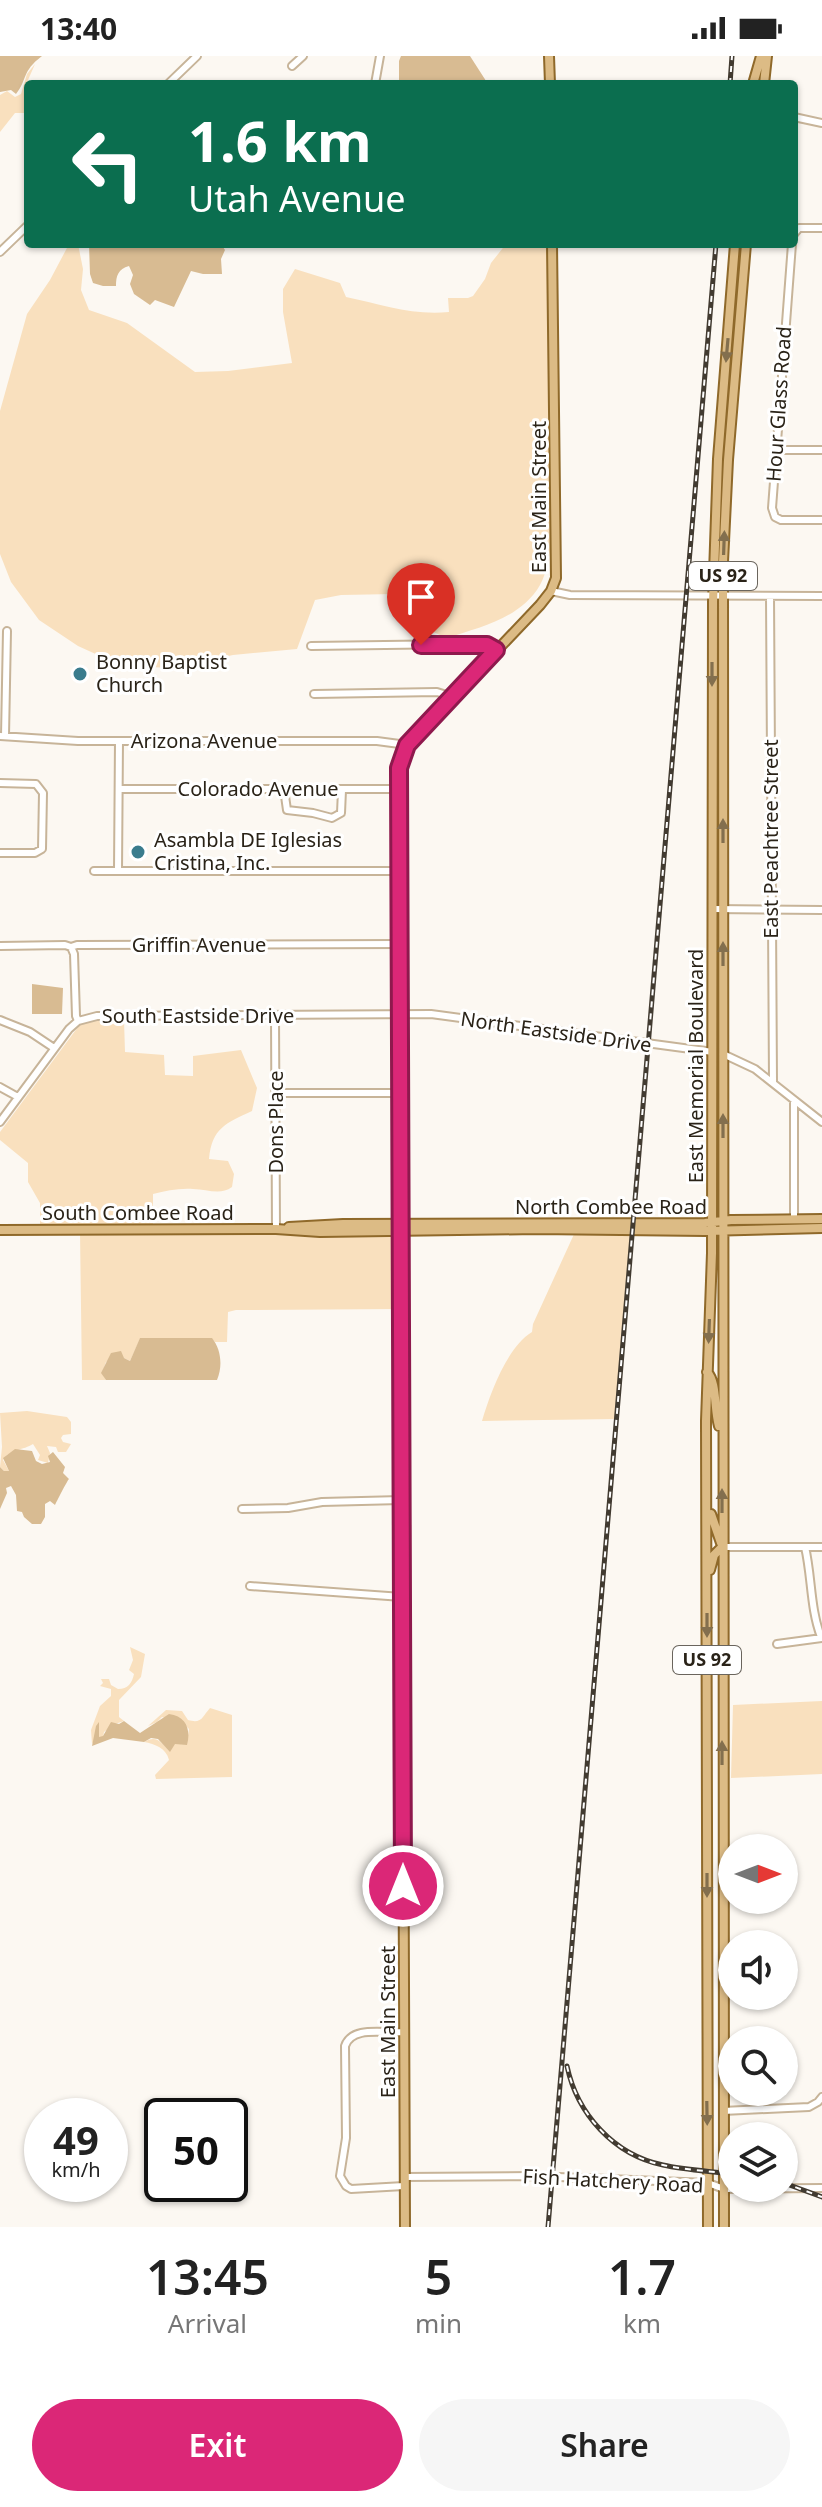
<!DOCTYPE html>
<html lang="en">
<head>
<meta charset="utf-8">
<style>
  :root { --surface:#fff; --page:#f6f6f6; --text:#222; --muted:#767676; --accent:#db2777 }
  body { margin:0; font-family:"Noto Sans",sans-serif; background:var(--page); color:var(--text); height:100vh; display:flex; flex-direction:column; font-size:30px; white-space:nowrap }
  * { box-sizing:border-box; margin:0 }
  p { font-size:26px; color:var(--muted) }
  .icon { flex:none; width:44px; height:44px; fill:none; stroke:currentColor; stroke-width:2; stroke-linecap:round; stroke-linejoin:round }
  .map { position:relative; height:2171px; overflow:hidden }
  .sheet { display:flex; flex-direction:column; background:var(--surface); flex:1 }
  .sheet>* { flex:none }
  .guide { position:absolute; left:24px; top:24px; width:774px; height:168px; border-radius:8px; box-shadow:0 2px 6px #0004; background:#0b6e4f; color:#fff; overflow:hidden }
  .needle { width:52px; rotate:90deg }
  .tools { position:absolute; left:718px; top:1778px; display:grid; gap:16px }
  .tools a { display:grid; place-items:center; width:80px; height:80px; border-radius:50%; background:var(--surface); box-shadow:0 2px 6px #0004; font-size:40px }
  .speed { position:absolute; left:24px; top:2042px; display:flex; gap:16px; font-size:40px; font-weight:700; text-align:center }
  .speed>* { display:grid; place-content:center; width:104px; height:104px; border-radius:50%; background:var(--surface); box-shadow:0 2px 6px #0004; line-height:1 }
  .speed small { font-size:20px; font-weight:400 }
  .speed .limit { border:4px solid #111; border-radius:12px; background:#fff; color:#111 }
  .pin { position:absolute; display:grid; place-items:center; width:68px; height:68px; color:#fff; margin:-82px -34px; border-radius:50% 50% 50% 0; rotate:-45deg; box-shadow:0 0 8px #0007 }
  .pin .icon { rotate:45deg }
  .me { position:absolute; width:88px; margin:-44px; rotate:0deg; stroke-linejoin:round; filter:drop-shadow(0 0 6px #0008) }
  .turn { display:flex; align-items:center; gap:28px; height:168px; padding:0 32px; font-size:36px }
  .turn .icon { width:104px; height:104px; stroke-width:2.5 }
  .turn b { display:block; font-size:56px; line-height:68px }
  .eta { display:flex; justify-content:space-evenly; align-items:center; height:136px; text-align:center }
  .eta b { font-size:48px; font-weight:600; line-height:56px }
  .primary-button { display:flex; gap:16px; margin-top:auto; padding:16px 32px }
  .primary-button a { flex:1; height:92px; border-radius:48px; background:var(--accent); color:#fff; font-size:32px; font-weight:600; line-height:92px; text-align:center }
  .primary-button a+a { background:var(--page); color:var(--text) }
  .status { display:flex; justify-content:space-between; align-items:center; height:56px; padding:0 40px; background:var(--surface); direction:ltr }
  .status svg { height:22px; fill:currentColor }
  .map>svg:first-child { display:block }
</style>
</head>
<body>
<div class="status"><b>13:40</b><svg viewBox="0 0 49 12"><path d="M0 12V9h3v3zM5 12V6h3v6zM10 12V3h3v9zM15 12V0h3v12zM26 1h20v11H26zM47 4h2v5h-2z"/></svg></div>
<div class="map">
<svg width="822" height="2171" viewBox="0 0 822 2171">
  <rect width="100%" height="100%" fill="#fcf8f2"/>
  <path fill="#f9e0be" d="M35 8 28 24 24 57H15L0 76V39L7 35 15 41 21 38 27 18Z
    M78 188 83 213 81 234 89 254 127 267 195 316 228 315 292 307 283 256V233L295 213 340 227 346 241C381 248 413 260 449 256L448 242H468L473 240 485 223 491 207 506 188H543L548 190 552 486C549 499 547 517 540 529 521 562 481 571 447 582 421 571 407 564 395 538L341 539 315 544 297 593 233 599 174 612 122 610 78 590 39 564 11 526 0 498V355L27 258 50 224 68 190Z
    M88 964H124L125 996 164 999 165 1019 193 1020V1000L241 994 257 1032 252 1055C226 1067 212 1072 209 1103L228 1105 234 1118 232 1131C220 1140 207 1133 193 1133 179 1132 166 1135 153 1138V1171H40V1147L28 1126V1107L0 1084V1076L81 967Z
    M80 1176 398 1178V1253L236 1254 228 1256 227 1286H215L211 1282 140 1283 130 1305 124 1302 106 1306 102 1317 106 1324H82Z
    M575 1176H633L616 1363 482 1365C490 1338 507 1291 532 1276L533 1268Z
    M27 1355 67 1361 71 1366V1378L63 1379 61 1382 63 1386 71 1388 66 1396H58L56 1391 47 1390 50 1397 48 1407 38 1404 40 1399 33 1388C24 1394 8 1394 3 1404L9 1415H4L0 1411 2 1391 0 1357Z
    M130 1591 145 1598 141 1621 119 1644V1661L124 1665 115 1668 104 1676 103 1681H99L98 1672 100 1669C95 1676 96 1682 92 1688L91 1674 100 1650 111 1640V1633L100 1630 103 1627 101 1623H109L111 1629 118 1633C128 1633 132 1627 134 1618L129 1614 133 1604Z
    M822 1645V1718L731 1722 733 1649Z
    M210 1652 232 1659V1721L156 1723 155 1719 169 1704C166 1692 155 1688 144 1686 157 1678 161 1687 170 1695L173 1688 187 1686 189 1673 185 1669 162 1661 157 1666 148 1670 166 1654 182 1655 188 1664C202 1668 202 1661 210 1652Z"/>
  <path fill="#d8bb92" d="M0 0H42C21 16 28 23 16 38L11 34 0 36Z
    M401 0H470L488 28H399V5Z
    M89 188H221L225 194 221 203 222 218H203L191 215 174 251 155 244 150 249 134 238 130 228 133 219 129 210C118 213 116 220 116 230H103L93 227 90 218Z
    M32 928 63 932 62 958H32Z
    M140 1282H212C221 1293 223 1310 217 1324H106L101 1317 111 1297 121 1295 124 1302 130 1305Z
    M15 1393 32 1395 36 1405 42 1408 50 1406 48 1400 53 1396 65 1411 63 1417 69 1423C67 1425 56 1447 55 1449L50 1445 45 1448V1461L41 1468H32L24 1461 22 1456 17 1455 16 1439 11 1430 6 1432 7 1437 0 1453V1411L4 1415H9L3 1402Z
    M169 1658C187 1660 191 1675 187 1689L175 1688 170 1696 158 1683 151 1682 144 1686 113 1682 92 1690 96 1670 99 1666V1681L103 1680 111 1666 119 1668 124 1665 140 1677Z"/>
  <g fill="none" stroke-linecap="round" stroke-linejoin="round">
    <g stroke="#c7b499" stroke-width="10">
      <path id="minor" d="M292 10 303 0
        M168 28 197 0
        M375 28 380 0
        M794 61 822 67
        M794 178 799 172H822
        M792 188 772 452 775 461 781 464H822
        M0 196 28 169
        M776 394H822
        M551 535 570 539 822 540
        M770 540 773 1026
        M311 590 459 588 487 589 496 594
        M314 638 437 636 453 641
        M0 680 78 685H377L407 689
        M5 680 7 575
        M0 727 36 728 43 737 42 793 35 797H0
        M119 733H398
        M284 733 287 754 313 757 332 762 341 757 342 734
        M94 815H399
        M118 815 119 685
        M713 853 822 854
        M0 890 65 889 71 891 77 889 399 888
        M71 891 74 898 76 960 78 965
        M275 959 276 1173
        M0 964 30 976 54 992
        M723 998 755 1013 822 1066
        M0 1031 18 1041
        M275 1037H400
        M0 1066 69 973 78 965 97 960 431 958 713 996
        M794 1164V1044
        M242 1453 288 1452 322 1446 401 1444
        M722 1491H822
        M805 1491C812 1521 810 1552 821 1581
        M250 1530 402 1541
        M777 1588 822 1582
        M404 1976C385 1978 352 1969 345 1990L346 2082 340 2120 346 2130 351 2133 404 2130
        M723 2055 809 2051 818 2046 822 2041
        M404 2121 533 2120 708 2127 724 2133 822 2132"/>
    </g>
    <g stroke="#8f692a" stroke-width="12">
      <path id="major" d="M549 0 550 28
        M753 28 761 0
        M764 28 767 0
        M289 1171 343 1168 705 1167 731 1164 822 1163
        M0 1174 276 1173 320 1176 537 1173 705 1175 822 1172
        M707 1316C717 1326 714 1353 719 1370
        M711 1458 721 1487
        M710 1514 714 1499 722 1491
        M405 2171 399 712 407 689 540 549 551 535 556 522 552 188
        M708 2171 706 1365 712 1197 713 546 718 403 735 188
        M724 2171 723 506 728 404 746 188"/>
    </g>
    <use href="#minor" stroke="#fff" stroke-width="6"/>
    <use href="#major" stroke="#dcbb85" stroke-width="8"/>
    <g stroke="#423b31" stroke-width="5">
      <path id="rail" d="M730 28 732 0
        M567 2010C577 2058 614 2099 663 2109 685 2114 709 2115 732 2118
        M784 2127 822 2141
        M548 2171 716 188"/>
    </g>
    <use href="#rail" stroke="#fff" stroke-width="2" stroke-dasharray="6" stroke-linecap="butt"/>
  </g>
  <defs><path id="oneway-solid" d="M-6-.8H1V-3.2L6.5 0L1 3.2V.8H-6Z" transform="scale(2)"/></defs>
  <g fill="#836f4e">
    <use href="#oneway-solid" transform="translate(727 294) rotate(95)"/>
    <use href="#oneway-solid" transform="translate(724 487) rotate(-88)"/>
    <use href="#oneway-solid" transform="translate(712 618) rotate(90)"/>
    <use href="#oneway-solid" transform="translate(723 775) rotate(-90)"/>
    <use href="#oneway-solid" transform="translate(723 898) rotate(-90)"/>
    <use href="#oneway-solid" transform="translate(723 1070) rotate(-90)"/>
    <use href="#oneway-solid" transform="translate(709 1275) rotate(92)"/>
    <use href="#oneway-solid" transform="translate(722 1445) rotate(-90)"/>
    <use href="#oneway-solid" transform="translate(707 1569) rotate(90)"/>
    <use href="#oneway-solid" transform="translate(722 1697) rotate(-90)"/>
    <use href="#oneway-solid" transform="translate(707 1829) rotate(90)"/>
    <use href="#oneway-solid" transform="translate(707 2057) rotate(89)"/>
  </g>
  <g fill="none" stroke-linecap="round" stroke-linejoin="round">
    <g stroke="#8e194d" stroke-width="20">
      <path id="route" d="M403 1830 399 712 407 689 496 594 487 589H421"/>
    </g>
    <use href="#route" stroke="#db2777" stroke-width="14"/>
  </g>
  <g fill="#3a7c8d" stroke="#fff" stroke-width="3">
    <circle cx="80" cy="618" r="8"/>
    <circle cx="138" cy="796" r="8"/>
  </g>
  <g text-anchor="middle" stroke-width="6" stroke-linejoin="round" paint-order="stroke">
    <g fill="#fff" stroke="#6a655d" stroke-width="2">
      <rect x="689" y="506" width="68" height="28" rx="6"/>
      <rect x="673" y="1590" width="68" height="28" rx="6"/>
    </g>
    <g font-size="18" font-weight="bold" fill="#2a2318">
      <text x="723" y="526">US 92</text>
      <text x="707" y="1610">US 92</text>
    </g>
    <g font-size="20" fill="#2a2318" stroke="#fff">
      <text transform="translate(779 348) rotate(-86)" y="7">Hour Glass Road</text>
      <text transform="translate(539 441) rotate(-90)" y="7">East Main Street</text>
      <text x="204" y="692">Arizona Avenue</text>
      <text x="258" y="740">Colorado Avenue</text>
      <text transform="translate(771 783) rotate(-90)" y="7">East Peachtree Street</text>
      <text x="199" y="896">Griffin Avenue</text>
      <text x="198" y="967">South Eastside Drive</text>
      <text transform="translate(556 976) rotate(8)" y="7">North Eastside Drive</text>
      <text transform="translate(696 1010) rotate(-90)" y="7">East Memorial Boulevard</text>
      <text transform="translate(276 1066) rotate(-90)" y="7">Dons Place</text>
      <text x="611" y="1158">North Combee Road</text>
      <text x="138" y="1164">South Combee Road</text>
      <text transform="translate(388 1966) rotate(-90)" y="7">East Main Street</text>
      <text transform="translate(613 2125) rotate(3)" y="7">Fish Hatchery Road</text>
    </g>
    <g font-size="20" fill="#2a2318" stroke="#fff" text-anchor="start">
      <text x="96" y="613">Bonny Baptist<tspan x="96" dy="23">Church</tspan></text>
      <text x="154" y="791">Asambla DE Iglesias<tspan x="154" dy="23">Cristina, Inc.</tspan></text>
    </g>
  </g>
</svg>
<div class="tools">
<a><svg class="needle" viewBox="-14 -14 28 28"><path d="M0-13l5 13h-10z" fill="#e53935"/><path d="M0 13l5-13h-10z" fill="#767676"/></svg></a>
<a><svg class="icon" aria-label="sound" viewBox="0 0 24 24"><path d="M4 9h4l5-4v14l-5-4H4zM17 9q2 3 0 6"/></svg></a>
<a><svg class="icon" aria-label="search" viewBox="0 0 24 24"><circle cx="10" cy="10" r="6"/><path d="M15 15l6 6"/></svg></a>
<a><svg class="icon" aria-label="layers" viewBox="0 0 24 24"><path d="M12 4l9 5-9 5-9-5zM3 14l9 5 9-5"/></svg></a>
</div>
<div class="speed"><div>49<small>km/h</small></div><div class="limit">50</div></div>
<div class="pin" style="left:421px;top:589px;background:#d93025"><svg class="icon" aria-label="arrive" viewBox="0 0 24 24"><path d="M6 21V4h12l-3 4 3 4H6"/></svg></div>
<svg class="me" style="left:403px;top:1830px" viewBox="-20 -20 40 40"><circle r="17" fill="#db2777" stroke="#fff" stroke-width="3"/><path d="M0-11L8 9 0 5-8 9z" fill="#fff"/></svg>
<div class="guide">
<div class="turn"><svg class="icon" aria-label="left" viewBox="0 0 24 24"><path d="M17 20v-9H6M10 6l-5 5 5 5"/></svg><div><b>1.6 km</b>Utah Avenue</div></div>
</div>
</div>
<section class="sheet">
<div class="eta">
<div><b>13:45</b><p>Arrival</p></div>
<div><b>5</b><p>min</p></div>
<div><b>1.7</b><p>km</p></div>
</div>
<div class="primary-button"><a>Exit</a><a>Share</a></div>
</section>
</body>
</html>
